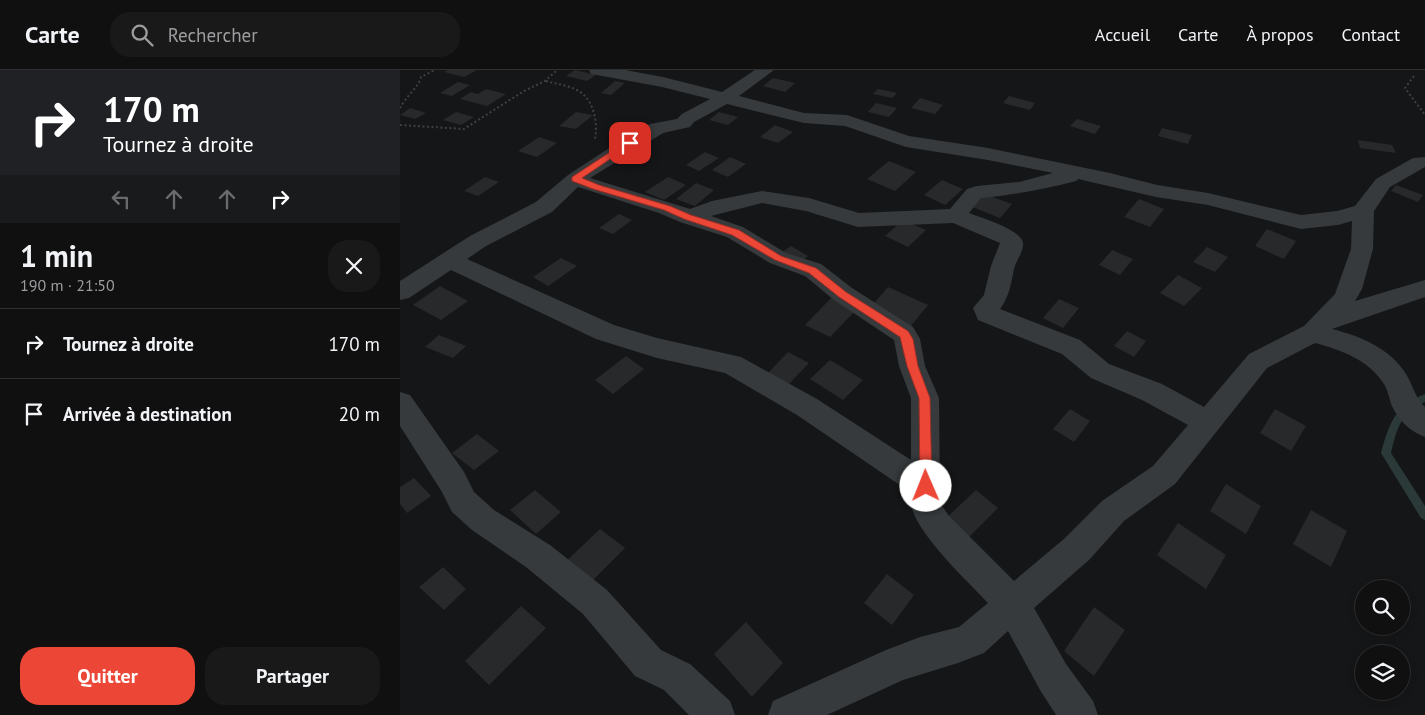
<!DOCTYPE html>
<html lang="fr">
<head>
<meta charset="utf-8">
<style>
  :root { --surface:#101011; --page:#19191a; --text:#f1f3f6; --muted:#9c9d9f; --line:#303031; --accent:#ec4637 }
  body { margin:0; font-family:"PT Sans",sans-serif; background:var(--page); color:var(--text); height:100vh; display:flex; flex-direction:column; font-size:19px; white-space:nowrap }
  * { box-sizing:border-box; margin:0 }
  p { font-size:16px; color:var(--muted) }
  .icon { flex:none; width:28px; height:28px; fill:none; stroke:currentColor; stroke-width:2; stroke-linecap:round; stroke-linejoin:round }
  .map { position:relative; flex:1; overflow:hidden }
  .sheet { display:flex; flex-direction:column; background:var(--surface); width:400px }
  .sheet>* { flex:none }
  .guide { background:#202124; color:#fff; overflow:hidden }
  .buttons { position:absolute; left:955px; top:510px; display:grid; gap:10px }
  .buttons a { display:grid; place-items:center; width:55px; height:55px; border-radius:50%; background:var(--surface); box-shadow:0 2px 8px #0003,0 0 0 1px var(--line); font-size:25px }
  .pin { position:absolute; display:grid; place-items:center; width:42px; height:42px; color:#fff; margin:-21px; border-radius:10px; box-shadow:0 2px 8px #0006 }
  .me { position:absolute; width:55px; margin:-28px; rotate:359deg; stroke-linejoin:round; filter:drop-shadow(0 0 4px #0008) }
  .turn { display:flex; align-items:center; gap:18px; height:105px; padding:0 20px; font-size:22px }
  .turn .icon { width:65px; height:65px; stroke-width:2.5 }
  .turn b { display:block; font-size:35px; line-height:42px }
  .lanes { display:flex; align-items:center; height:48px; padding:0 20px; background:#0003; justify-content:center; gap:25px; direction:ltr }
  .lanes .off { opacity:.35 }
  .round { display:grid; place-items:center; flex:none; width:52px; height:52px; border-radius:20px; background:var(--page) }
  .overview { display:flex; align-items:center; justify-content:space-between; height:85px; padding:0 20px }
  h1 { font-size:30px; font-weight:600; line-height:38px }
  .action { display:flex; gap:10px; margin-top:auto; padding:10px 20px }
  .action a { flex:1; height:58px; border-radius:20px; background:var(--accent); color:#fff; font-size:20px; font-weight:600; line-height:58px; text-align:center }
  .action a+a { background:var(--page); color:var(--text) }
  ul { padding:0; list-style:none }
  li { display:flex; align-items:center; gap:15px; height:70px; padding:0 20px; border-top:1px solid var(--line) }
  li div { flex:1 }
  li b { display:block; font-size:19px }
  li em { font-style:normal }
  header { display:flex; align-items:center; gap:30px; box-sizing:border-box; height:70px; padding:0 25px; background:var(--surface); border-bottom:1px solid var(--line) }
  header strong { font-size:24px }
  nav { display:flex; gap:28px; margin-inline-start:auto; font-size:18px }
  .search { width:350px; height:45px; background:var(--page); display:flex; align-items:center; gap:12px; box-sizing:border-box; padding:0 18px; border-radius:20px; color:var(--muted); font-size:19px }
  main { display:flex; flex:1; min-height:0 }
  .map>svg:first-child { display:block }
</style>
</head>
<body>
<header>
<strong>Carte</strong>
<div class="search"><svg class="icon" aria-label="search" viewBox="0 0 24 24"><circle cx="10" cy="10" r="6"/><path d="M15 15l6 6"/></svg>Rechercher</div>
<nav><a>Accueil</a><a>Carte</a><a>À propos</a><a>Contact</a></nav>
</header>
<main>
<section class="sheet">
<div class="guide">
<div class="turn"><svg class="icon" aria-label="right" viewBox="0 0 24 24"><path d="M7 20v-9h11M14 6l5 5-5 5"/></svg><div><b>170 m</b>Tournez à droite</div></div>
<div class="lanes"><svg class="icon off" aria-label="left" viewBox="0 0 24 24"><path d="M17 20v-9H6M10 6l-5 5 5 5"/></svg><svg class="icon off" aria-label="ahead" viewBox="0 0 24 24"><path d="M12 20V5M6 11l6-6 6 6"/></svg><svg class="icon off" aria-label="ahead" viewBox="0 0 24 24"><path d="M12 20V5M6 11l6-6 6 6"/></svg><svg class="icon" aria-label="right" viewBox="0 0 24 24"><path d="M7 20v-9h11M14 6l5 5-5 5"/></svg></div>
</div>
<div class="overview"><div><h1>1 min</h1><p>190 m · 21:50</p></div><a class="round"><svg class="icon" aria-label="close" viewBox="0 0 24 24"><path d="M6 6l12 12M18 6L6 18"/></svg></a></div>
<ul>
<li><svg class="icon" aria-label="right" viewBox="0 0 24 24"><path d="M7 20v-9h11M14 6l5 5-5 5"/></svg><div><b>Tournez à droite</b></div><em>170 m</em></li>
<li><svg class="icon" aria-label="arrive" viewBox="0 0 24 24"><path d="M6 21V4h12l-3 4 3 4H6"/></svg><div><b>Arrivée à destination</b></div><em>20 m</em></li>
</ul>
<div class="action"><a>Quitter</a><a>Partager</a></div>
</section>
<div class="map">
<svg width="1025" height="645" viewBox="0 0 1025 645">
  <rect width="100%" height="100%" fill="#151617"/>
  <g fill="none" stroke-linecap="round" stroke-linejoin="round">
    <path fill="#2b3a38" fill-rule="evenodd" d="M1025 324V332C1000 344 997 358 991 383L1025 436V450L1021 448 981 383C989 354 995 335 1025 324Z"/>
  </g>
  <path fill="#28292b" d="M48 0H77L64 7 44 2Z
    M175 0 196 5 187 11 166 6Z
    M373 8 395 13 385 22 363 16Z
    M215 11 225 13 211 25 201 23Z
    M58 12 70 15 52 26 40 23Z
    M86 19 106 24 87 36 60 29 71 22 78 24Z
    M478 19 497 23 492 28 473 24Z
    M609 26 635 33 630 40 603 33Z
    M520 28 543 35 535 44 511 38Z
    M476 33 497 38 489 47 468 42Z
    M10 38 26 43 15 49 0 45Z
    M56 42 74 47 61 55 43 50Z
    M176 42 193 45 176 59 159 56Z
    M319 42 338 47 328 55 309 50Z
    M677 49 701 56 695 64 670 56Z
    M375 55 393 62 378 73 360 67Z
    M762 58 792 65 788 74 758 66Z
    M139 67 157 73 137 87 118 81Z
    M958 70 992 75 996 83 960 78Z
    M305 82 319 88 299 101 286 95Z
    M330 87 346 94 328 107 312 100Z
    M489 91 516 102 495 121 467 109Z
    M85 107 99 112 78 126 64 121Z
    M268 107 286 115 264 130 245 122Z
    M542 110 563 119 545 135 524 125Z
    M296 113 314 120 295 136 276 129Z
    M996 115 1023 125 1018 132 991 121Z
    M582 123 612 134 600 148 570 136Z
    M739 129 764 139 750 157 724 147Z
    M219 144 232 150 213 164 199 158Z
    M503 150 526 160 508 177 485 166Z
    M867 159 896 171 884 189 855 176Z
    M391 176 408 186 399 193 381 183Z
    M807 177 828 187 815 202 793 192Z
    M712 180 733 189 720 205 699 195Z
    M161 188 177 196 148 216 133 207Z
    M778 205 802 218 784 236 760 223Z
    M40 216 68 231 41 250 13 235Z
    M488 217 528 235 510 257 469 239Z
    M432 227 457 239 430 267 405 255Z
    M659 229 679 238 663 258 643 248Z
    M727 261 746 271 734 287 714 276Z
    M39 265 66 276 53 288 25 277Z
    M388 282 409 293 388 315 367 304Z
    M226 286 244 299 213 324 195 310Z
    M430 290 463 310 443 330 410 309Z
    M670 339 690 351 674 372 653 359Z
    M875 339 906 356 891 381 860 363Z
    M77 364 99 381 74 400 52 383Z
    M14 408 31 426 7 443 0 434V417Z
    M826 414 861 436 846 464 810 441Z
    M135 420 161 442 136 464 110 440Z
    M576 420 598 438 565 471 543 451Z
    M911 440 947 461 931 497 893 474Z
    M778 453 826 485 806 519 757 485Z
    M200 459 225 478 186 517 161 496Z
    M43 497 66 519 44 540 19 517Z
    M487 504 514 525 492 555 464 533Z
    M121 536 146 558 89 615 65 591Z
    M694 537 725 560 694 606 664 581Z
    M346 552 383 593 352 627 314 584Z"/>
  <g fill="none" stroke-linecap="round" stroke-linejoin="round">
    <path stroke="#3c4242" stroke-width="2" stroke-dasharray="2 2.5" stroke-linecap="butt" d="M1014 6 1005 18 1025 45
      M146 11C156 14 167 15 177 20 194 29 198 52 195 69
      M0 38C5 28 20 15 21 7L35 0
      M0 55 64 59 124 21 145 11 157 0"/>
    <path fill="#363a3c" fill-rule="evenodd" d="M189 0H225L263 7 322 22 355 0H374L339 26 404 43 447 45 509 66 588 78 710 103 757 115 808 123 901 145 937 141 955 136 976 109 1013 88 1025 87V97L990 117 974 141 973 179 962 219 955 231 1025 210V227L932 259C960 266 990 278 1006 304 1013 315 1015 328 1025 337V367C1011 362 998 350 992 336 989 329 988 320 984 314 969 290 941 280 915 273L867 298 775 414 724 451 689 490 634 538 666 594 693 631 698 645H656L640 620 608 561 584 583 558 593 503 610 427 645H368L373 631 486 580 520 567 559 557 588 533C566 509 504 454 510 422L397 345 325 303 257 288 196 269 51 200 9 228 0 230V211L70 166 136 132 168 105 223 69 250 54 277 49 282 44 310 29 262 17 197 5 191 4ZM327 34 404 53 445 56 506 77 588 90 653 103 619 112 577 116 567 119 550 139 459 143 409 128 362 121 312 131 290 139 190 108 263 63 290 57 294 52ZM678 109 756 127 808 135 901 159 938 155 952 151 951 179 935 224 904 256 849 284 804 337 762 314 709 294 680 270 600 239C609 227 611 214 614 199 616 190 624 182 623 173 621 159 581 148 569 143L581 128C613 125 645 119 676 111ZM178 117 259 143 280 152 327 167 370 193 405 206 434 230 494 270 499 296 511 328V390L417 329 341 287 257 268 214 255 67 189 86 176 152 142ZM362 133 406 141 458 157 553 153 600 173 591 196 584 225 573 238 578 250 662 284 691 308 742 330 788 355 753 396 702 431 665 468 614 511 549 446 540 433 539 328 525 296 520 269 513 257 452 218 421 194 386 183 343 157 311 146Z
      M0 322 10 325 64 402 74 422 94 440 150 475 207 520 261 580 290 594 330 631 335 645H289L264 620 235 606 183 544 126 497 72 460 52 442 42 422 0 356Z"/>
  </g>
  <path fill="#ec4637" stroke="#992e24" d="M227 71 234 73 182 108 199 115 270 136 291 145 339 160 381 186 416 198 446 222 508 261 513 269 518 296 530 328 532 416 531 420 526 421 522 420 520 416 519 328 507 296 500 267 439 227 409 203 375 190 332 165 284 149 264 140 193 119 172 111V107Z"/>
</svg>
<div class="buttons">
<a><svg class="icon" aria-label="search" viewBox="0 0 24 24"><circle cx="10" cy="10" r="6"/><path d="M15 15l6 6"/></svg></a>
<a><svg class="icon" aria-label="layers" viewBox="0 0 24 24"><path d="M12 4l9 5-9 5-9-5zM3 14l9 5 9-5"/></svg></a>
</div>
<div class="pin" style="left:230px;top:73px;background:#d93025"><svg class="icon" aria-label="arrive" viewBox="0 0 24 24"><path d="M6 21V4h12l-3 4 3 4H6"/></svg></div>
<svg class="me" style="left:526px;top:416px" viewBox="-20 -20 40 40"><circle r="19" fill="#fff"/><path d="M0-13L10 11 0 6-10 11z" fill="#ec4637"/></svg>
</div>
</main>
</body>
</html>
